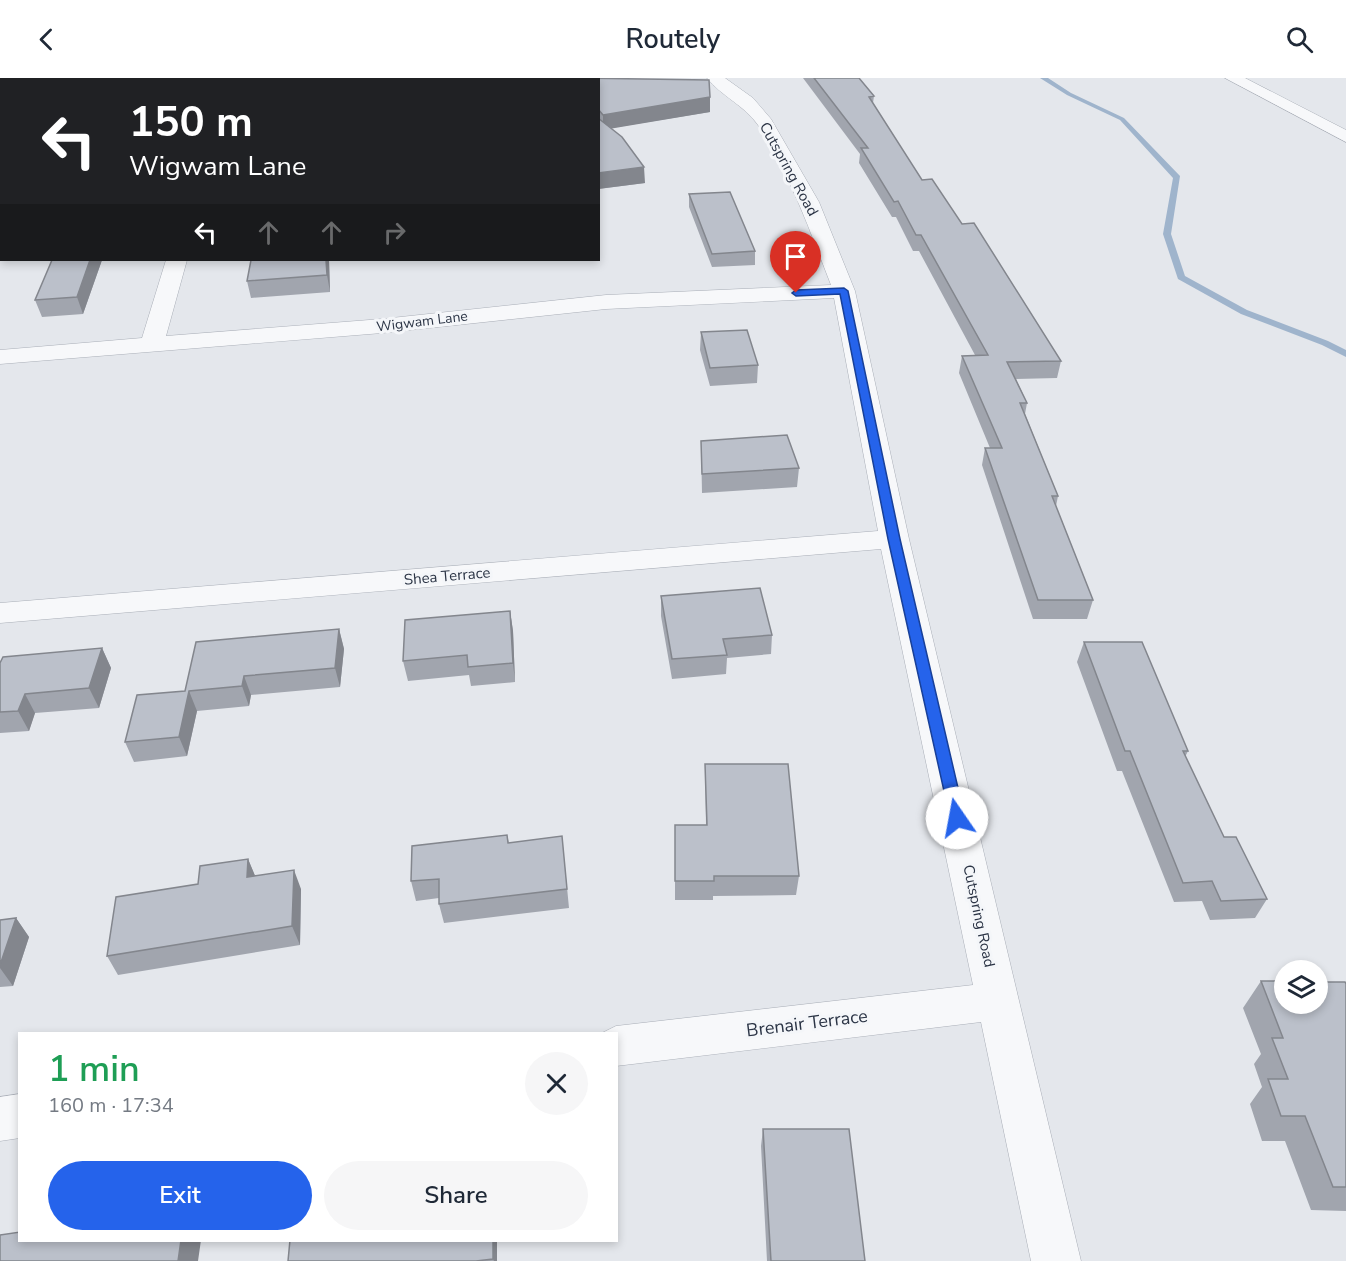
<!DOCTYPE html>
<html lang="en">
<head>
<meta charset="utf-8">
<style>
  :root { --surface:#fff; --page:#f6f6f7; --text:#1f2937; --muted:#747a83; --accent:#2563eb }
  body { margin:0; font-family:"Nunito Sans",sans-serif; background:var(--page); color:var(--text); height:100vh; display:flex; flex-direction:column; font-size:22px; white-space:nowrap }
  * { box-sizing:border-box; margin:0 }
  p { font-size:20px; color:var(--muted) }
  .icon { flex:none; width:33px; height:33px; fill:none; stroke:currentColor; stroke-width:2; stroke-linecap:round; stroke-linejoin:round }
  .map { position:relative; flex:1; overflow:hidden }
  .details { position:absolute; left:18px; top:954px; width:600px; height:210px; display:flex; flex-direction:column; background:var(--surface); border-radius:0px; box-shadow:0 3px 9px #0003 }
  .details>* { flex:none }
  .hud { position:absolute; left:0px; top:0px; width:600px; height:183px; box-shadow:0 3px 9px #0003; background:#202124; color:#fff; overflow:hidden }
  .controls { position:absolute; left:1274px; top:882px; display:grid; gap:12px }
  .controls a { display:grid; place-items:center; width:54px; height:54px; border-radius:50%; background:var(--surface); box-shadow:0 3px 9px #0003; font-size:30px }
  .pin { position:absolute; display:grid; place-items:center; width:51px; height:51px; color:#fff; margin:-62px -26px; border-radius:50% 50% 50% 0; rotate:-45deg; box-shadow:0 0 6px #0007 }
  .pin .icon { rotate:45deg }
  .me { position:absolute; width:66px; margin:-33px; rotate:348deg; stroke-linejoin:round; filter:drop-shadow(0 0 4px #0008) }
  .turn { display:flex; align-items:center; gap:21px; height:126px; padding:0 30px; font-size:27px }
  .turn .icon { width:78px; height:78px; stroke-width:2.5 }
  .turn b { display:block; font-size:42px; line-height:51px }
  .lanes { display:flex; align-items:center; height:57px; padding:0 30px; background:#0003; justify-content:center; gap:30px; direction:ltr }
  .lanes .off { opacity:.35 }
  .round { display:grid; place-items:center; flex:none; width:63px; height:63px; border-radius:32px; background:var(--page) }
  .head { display:flex; align-items:center; justify-content:space-between; height:102px; padding:0 30px }
  h1 { font-size:36px; font-weight:600; line-height:45px; color:#1e9e55 }
  .primary-button { display:flex; gap:12px; margin-top:auto; padding:12px 30px }
  .primary-button a { flex:1; height:69px; border-radius:36px; background:var(--accent); color:#fff; font-size:24px; font-weight:600; line-height:69px; text-align:center }
  .primary-button a+a { background:var(--page); color:var(--text) }
  header { display:flex; justify-content:space-between; align-items:center; height:78px; padding:0 30px; background:var(--surface); font-size:27px; font-weight:600 }
  .map>svg:first-child { display:block }
</style>
</head>
<body>
<header><svg class="icon" aria-label="back" viewBox="0 0 24 24"><path d="M15 5l-7 7 7 7"/></svg>Routely<svg class="icon" aria-label="search" viewBox="0 0 24 24"><circle cx="10" cy="10" r="6"/><path d="M15 15l6 6"/></svg></header>
<div class="map">
<svg width="1346" height="1183" viewBox="0 0 1346 1183">
  <rect width="100%" height="100%" fill="#e4e7ec"/>
  <g fill="none" stroke-linecap="round" stroke-linejoin="round">
    <path fill="#9fb4cc" fill-rule="evenodd" d="M1040 0H1048L1071 15 1124 40 1180 98 1171 156 1185 198 1247 232 1328 263 1346 272V279L1322 267 1241 236 1178 201 1163 156 1173 100 1120 42 1067 17Z"/>
    <g stroke="#a9aeb7" stroke-width="1">
      <path id="minor" d="M213 0H229V2H213Z
        M707 0H725L753 20 771 41 819 124 855 213 909 461 1081 1183H1031L981 944 616 988V956H600L616 948 973 907 881 471 0 545V525L878 453 834 220 606 231 382 255 0 286V272L142 260 166 182H187L166 258 382 241 606 217 831 207C810 153 790 96 758 47 744 27 721 18 707 0Z
        M1225 0H1245L1346 52V64Z
        M20 1016V1060L0 1063V1019Z"/>
    </g>
    <use href="#minor" fill="#f7f8fa" fill-rule="evenodd"/>
  </g>
  <path fill="#a1a5ae" d="M577 0H616L710 19V34L611 50 645 105 598 111V2H577Z
    M803 0H859L874 18 873 25 922 102 962 146 1061 283 1057 300 1016 301 1027 325 1025 336 1058 418 1056 428 1093 522 1087 541H1033L982 387 985 370H990L959 295 962 278 975 277 919 173H913L896 139H892L859 85 860 76Z
    M689 116 755 173V187L712 189 689 129Z
    M102 182 83 236 42 239 35 222Z
    M329 182 330 214 251 220 247 203Z
    M701 254 758 287 757 305 710 308 700 272Z
    M701 363 799 390 797 409 702 415Z
    M661 518 772 557 771 576 727 580 726 596 672 601 661 538Z
    M510 533 513 553 515 604 471 608 469 597 408 603 403 583Z
    M339 551 344 571 340 609 251 617 249 628 197 633 187 678 134 684 125 664 185 613Z
    M1084 564 1188 673 1185 679 1224 759 1267 821 1255 840 1210 842 1202 823 1174 824 1122 693H1117L1077 584Z
    M102 570 111 590 99 630 35 635 29 653 0 655V585Z
    M705 686 799 798 796 817 713 818V822H675V747H706Z
    M507 757 509 765 562 758 569 830 444 845 439 826V820L416 823 411 803Z
    M248 781 255 798 301 811 300 867 118 897 107 878 198 806Z
    M16 840 29 859 13 908 0 909V842Z
    M1261 903 1346 906V1133L1311 1132 1285 1063H1262L1250 1026 1262 1009 1254 986 1261 976 1243 930Z
    M763 1051 865 1183H767L761 1068Z
    M497 1162V1183H288Z"/>
  <path fill="#83868d" d="M42 0H57L56 2H41Z
    M710 19V34L603 52V37Z
    M2 56V80L0 82V59Z
    M644 89 645 105 598 111V95Z
    M90 182H102L83 236 77 219Z
    M326 182H329L330 214 327 197Z
    M510 533 513 553 515 604 513 585Z
    M339 551 344 571 340 609 335 590Z
    M102 570 111 590 99 630 89 610Z
    M244 598 251 617 249 628 242 608Z
    M189 613 197 633 187 678 179 659Z
    M25 616 35 635 29 653 18 633Z
    M248 781 256 800 247 799Z
    M294 792 301 811 300 867 292 848Z
    M16 840 29 859 13 908 0 890V887Z
    M181 1162H201L198 1183H178Z
    M493 1162H497V1183H494L493 1181Z"/>
  <path fill="#bbc0ca" stroke="#83868d" stroke-width="1.5" d="M4 0H42L41 2H3Z
    M118 0H157V2H118Z
    M267 0H303V2H267Z
    M577 0 709 2 710 19 603 37 598 31V2H578Z
    M814 0H859L874 18 869 19 922 102 932 101 962 146 974 145 1061 283 1007 284 1027 325H1020L1058 418H1052L1093 522H1038L985 370H1002L962 278 988 277 921 157H916L898 123 894 124 861 70H868Z
    M2 6V56L0 59V11Z
    M598 40 622 59 644 89 598 95Z
    M730 114 755 173 712 176 689 116Z
    M52 182H90L77 219 35 222Z
    M251 182H326L327 197 247 203Z
    M747 252 758 287 710 290 701 254Z
    M787 357 799 390 702 396 701 363Z
    M760 510 772 557 723 561 727 577 672 581 661 518Z
    M510 533 513 585 468 589 467 577 403 583 405 542Z
    M339 551 335 590 244 598 242 608 189 613 179 659 125 664 137 617 185 613 196 564Z
    M1084 564H1142L1188 673H1183L1224 759H1236L1267 821 1221 823 1212 803 1183 805 1130 673H1125Z
    M102 570 89 610 25 616 18 633 0 634V585L3 579Z
    M705 686H788L799 798H714V803H675V747H707Z
    M507 757 508 765 562 758 567 811 439 826V801L411 803 412 768Z
    M248 781 247 799 294 792 292 848 107 878 116 819 198 806 200 788Z
    M16 840 0 887V842Z
    M1261 903H1284V926H1317V904H1345L1346 906V1109H1333L1305 1038H1281L1268 1001H1288L1272 960H1283Z
    M763 1051H849L865 1183H771Z
    M20 1154V1162H181L178 1183H0V1157Z
    M290 1162H493V1181L476 1183H288Z"/>
  <path fill="#2563eb" stroke="#184099" stroke-width="1.5" d="M844 210 848 213 900 461 965 740 957 746 950 740 888 461 840 216 796 218 792 215 796 212Z"/>
  <g text-anchor="middle" stroke-width="6" stroke-linejoin="round" paint-order="stroke">
    <g font-size="14" fill="#2b3445" stroke="#f4f6f9">
      <text transform="translate(422 243) rotate(-7)" y="5">Wigwam Lane</text>
    </g>
    <g font-size="15" fill="#2b3445" stroke="#f4f6f9">
      <text transform="translate(789 91) rotate(61)" y="5">Cutspring Road</text>
      <text transform="translate(447 498) rotate(-5)" y="5">Shea Terrace</text>
      <text transform="translate(979 838) rotate(78)" y="5">Cutspring Road</text>
    </g>
    <g font-size="18" fill="#2b3445" stroke="#f4f6f9">
      <text transform="translate(807 945) rotate(-7)" y="6">Brenair Terrace</text>
    </g>
  </g>
</svg>
<div class="controls">
<a><svg class="icon" aria-label="layers" viewBox="0 0 24 24"><path d="M12 4l9 5-9 5-9-5zM3 14l9 5 9-5"/></svg></a>
</div>
<div class="pin" style="left:796px;top:215px;background:#d93025"><svg class="icon" aria-label="arrive" viewBox="0 0 24 24"><path d="M6 21V4h12l-3 4 3 4H6"/></svg></div>
<svg class="me" style="left:957px;top:740px" viewBox="-20 -20 40 40"><circle r="19" fill="#fff"/><path d="M0-13L10 11 0 6-10 11z" fill="#2563eb"/></svg>
<div class="hud">
<div class="turn"><svg class="icon" aria-label="left" viewBox="0 0 24 24"><path d="M17 20v-9H6M10 6l-5 5 5 5"/></svg><div><b>150 m</b>Wigwam Lane</div></div>
<div class="lanes"><svg class="icon" aria-label="left" viewBox="0 0 24 24"><path d="M17 20v-9H6M10 6l-5 5 5 5"/></svg><svg class="icon off" aria-label="ahead" viewBox="0 0 24 24"><path d="M12 20V5M6 11l6-6 6 6"/></svg><svg class="icon off" aria-label="ahead" viewBox="0 0 24 24"><path d="M12 20V5M6 11l6-6 6 6"/></svg><svg class="icon off" aria-label="right" viewBox="0 0 24 24"><path d="M7 20v-9h11M14 6l5 5-5 5"/></svg></div>
</div>
<section class="details">
<div class="head"><div><h1>1 min</h1><p>160 m · 17:34</p></div><a class="round"><svg class="icon" aria-label="close" viewBox="0 0 24 24"><path d="M6 6l12 12M18 6L6 18"/></svg></a></div>
<div class="primary-button"><a>Exit</a><a>Share</a></div>
</section>
</div>
</body>
</html>
